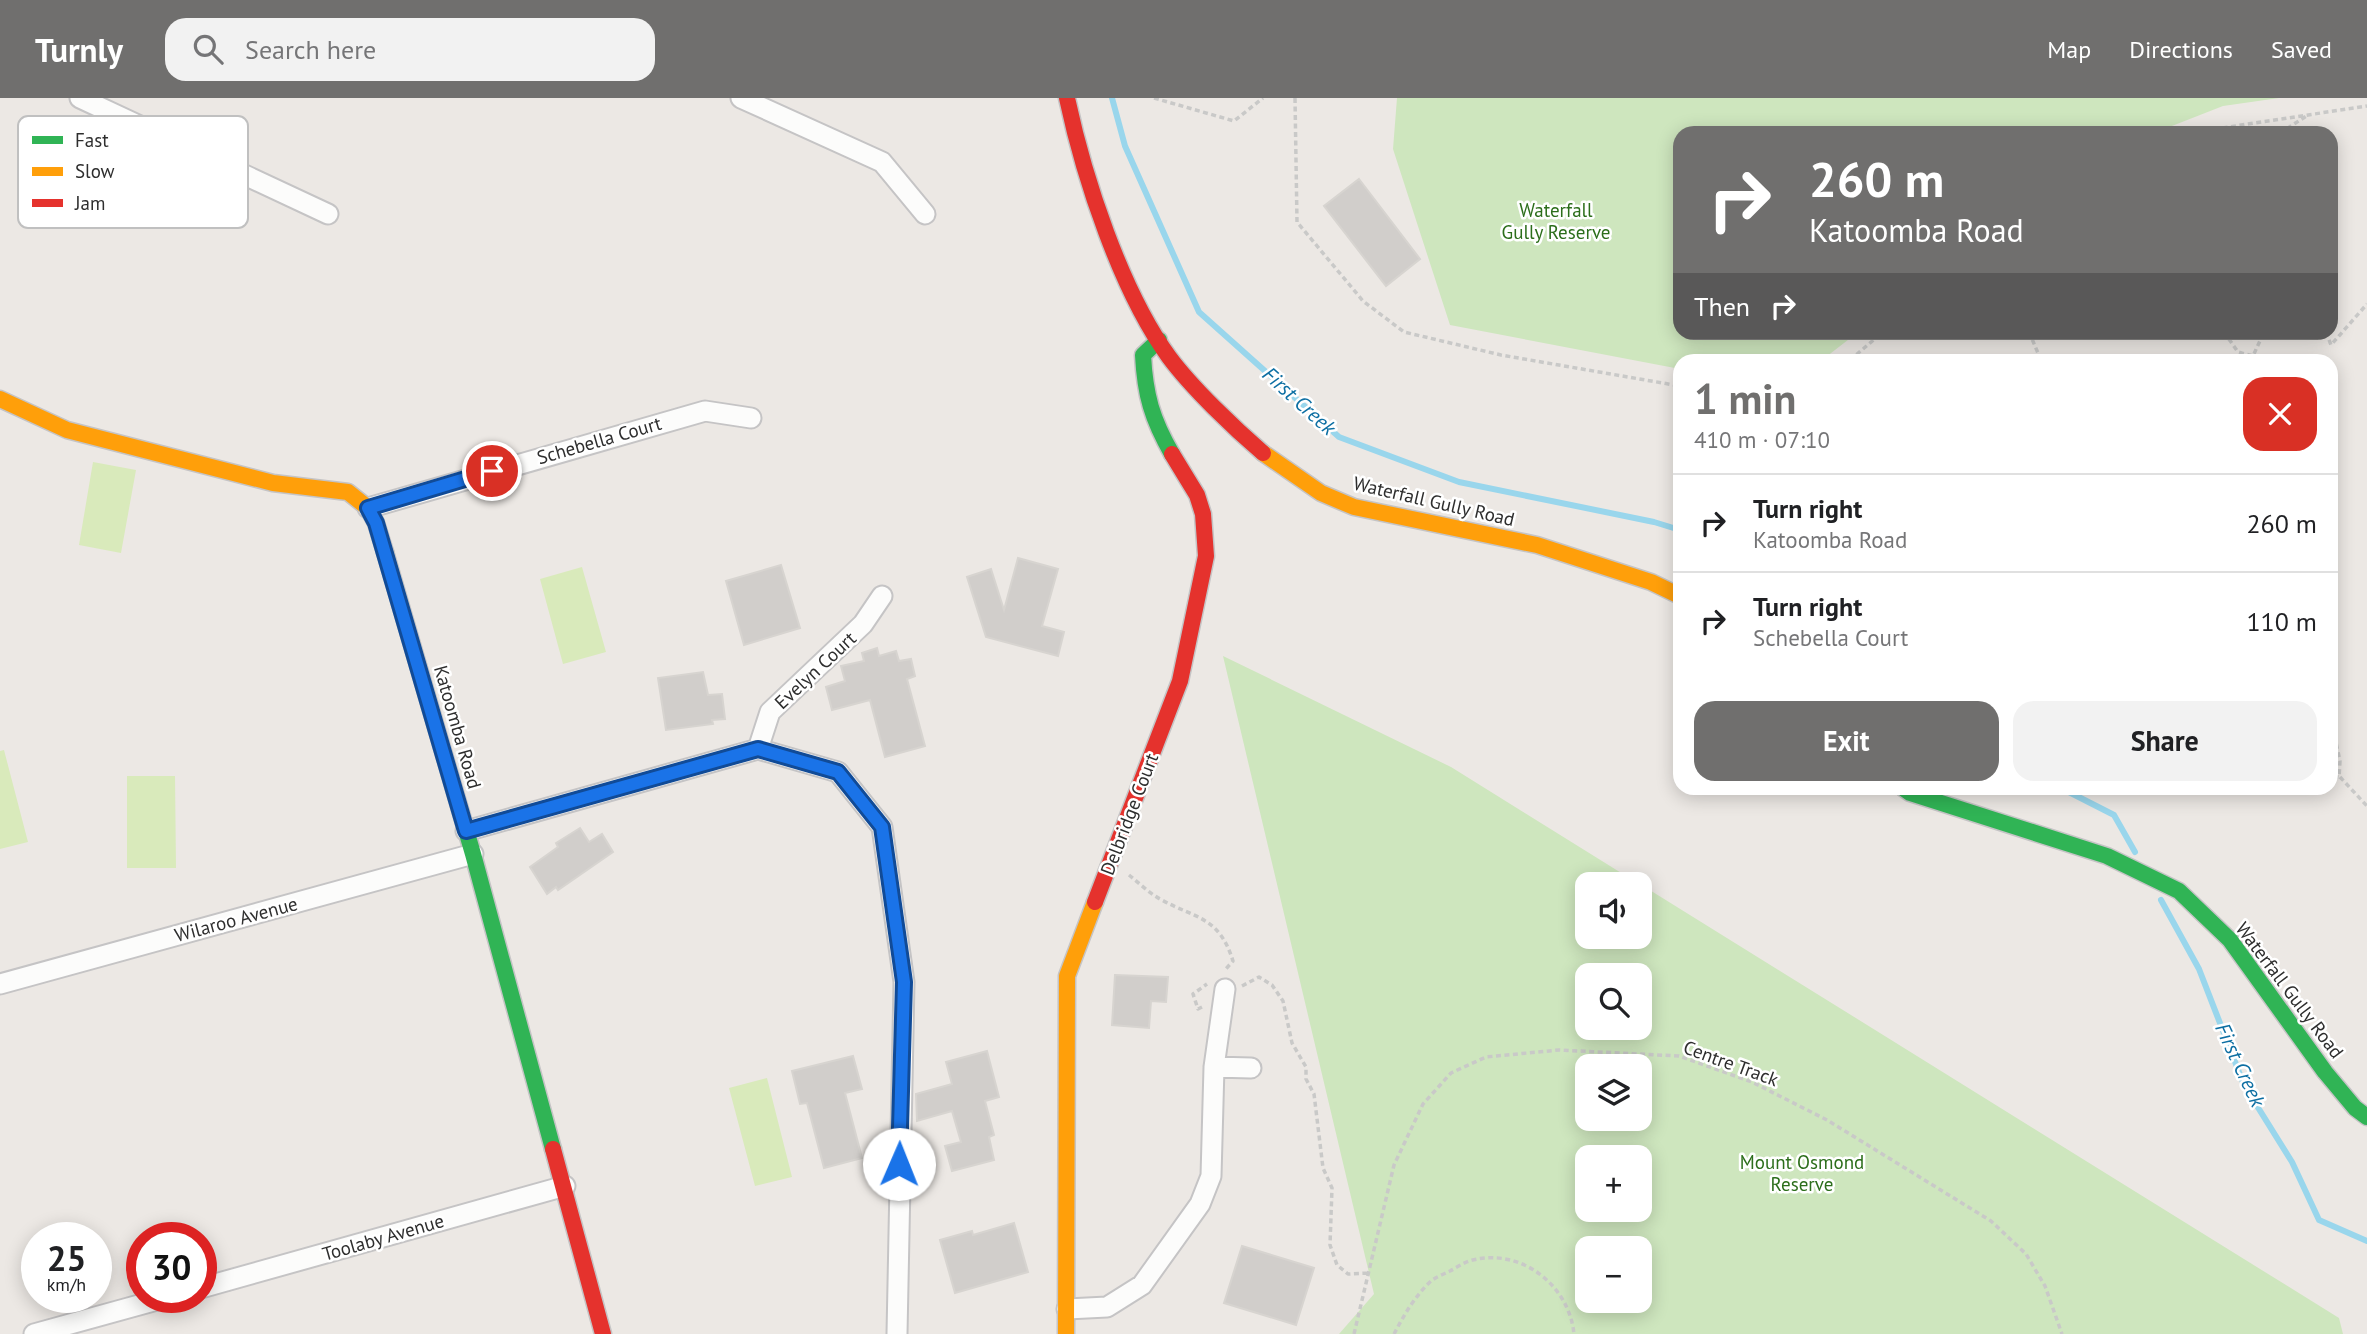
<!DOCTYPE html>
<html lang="en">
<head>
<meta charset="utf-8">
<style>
  :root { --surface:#fff; --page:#f2f2f2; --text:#202124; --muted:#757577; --line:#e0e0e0; --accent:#706f6e }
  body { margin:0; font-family:"PT Sans",sans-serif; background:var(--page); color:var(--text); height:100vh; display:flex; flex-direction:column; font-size:26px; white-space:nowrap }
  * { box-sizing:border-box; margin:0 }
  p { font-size:23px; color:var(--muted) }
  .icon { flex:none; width:38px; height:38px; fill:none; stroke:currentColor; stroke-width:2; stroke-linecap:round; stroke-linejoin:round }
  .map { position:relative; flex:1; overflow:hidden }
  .details { position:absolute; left:1673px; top:256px; width:665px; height:441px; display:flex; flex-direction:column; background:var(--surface); border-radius:21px; box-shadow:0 4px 18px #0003 }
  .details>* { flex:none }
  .top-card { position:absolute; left:1673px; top:28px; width:665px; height:214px; border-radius:21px; box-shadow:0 4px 18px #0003; background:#706f6e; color:#fff; overflow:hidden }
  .controls { position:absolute; left:1575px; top:774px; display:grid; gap:14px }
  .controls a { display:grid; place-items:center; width:77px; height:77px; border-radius:14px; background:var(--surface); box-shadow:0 4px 18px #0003; font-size:35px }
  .speed { position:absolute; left:21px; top:1124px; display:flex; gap:14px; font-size:35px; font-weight:700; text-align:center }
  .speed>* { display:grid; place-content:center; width:91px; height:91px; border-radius:50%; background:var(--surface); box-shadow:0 4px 18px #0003; line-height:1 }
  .speed small { font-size:18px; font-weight:400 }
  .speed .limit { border:10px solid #d22; background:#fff; color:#111 }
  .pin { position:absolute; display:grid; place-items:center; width:60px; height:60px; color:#fff; margin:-30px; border:4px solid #fff; border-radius:50%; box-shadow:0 2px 7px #0007 }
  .me { position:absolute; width:77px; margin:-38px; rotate:1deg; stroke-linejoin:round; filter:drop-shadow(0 0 5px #0008) }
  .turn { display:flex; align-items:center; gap:24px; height:147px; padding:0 21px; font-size:32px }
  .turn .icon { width:91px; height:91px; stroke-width:2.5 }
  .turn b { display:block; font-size:49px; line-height:60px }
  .then { display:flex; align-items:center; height:66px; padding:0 21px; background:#0003; gap:14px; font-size:26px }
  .round { display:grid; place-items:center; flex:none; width:74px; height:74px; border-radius:21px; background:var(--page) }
  .summary { display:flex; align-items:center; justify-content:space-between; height:119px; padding:0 21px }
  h1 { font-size:42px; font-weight:700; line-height:52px; color:var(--accent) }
  .action { display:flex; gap:14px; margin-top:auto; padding:14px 21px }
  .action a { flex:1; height:80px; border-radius:21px; background:var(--accent); color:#fff; font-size:28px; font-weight:700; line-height:80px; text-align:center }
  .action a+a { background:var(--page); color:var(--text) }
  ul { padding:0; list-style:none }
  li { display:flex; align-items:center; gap:21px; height:98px; padding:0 21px; border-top:2px solid var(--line) }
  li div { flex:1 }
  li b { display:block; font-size:26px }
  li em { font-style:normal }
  header { display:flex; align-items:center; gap:42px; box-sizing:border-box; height:98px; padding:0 35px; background:var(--accent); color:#fff }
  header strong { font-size:33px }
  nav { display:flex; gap:38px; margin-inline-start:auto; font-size:24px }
  .search { width:490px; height:63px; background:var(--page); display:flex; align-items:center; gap:18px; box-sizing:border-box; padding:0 24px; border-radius:21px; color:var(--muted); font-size:26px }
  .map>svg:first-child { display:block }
</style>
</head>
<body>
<header>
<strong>Turnly</strong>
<div class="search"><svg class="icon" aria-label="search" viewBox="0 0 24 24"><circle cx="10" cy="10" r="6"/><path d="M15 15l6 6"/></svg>Search here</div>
<nav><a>Map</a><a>Directions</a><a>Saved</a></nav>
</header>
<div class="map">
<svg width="2367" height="1236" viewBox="0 0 2367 1236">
  <rect width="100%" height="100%" fill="#ece8e4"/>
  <path fill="#cee6be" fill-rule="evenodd" d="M1397 0H2279L2223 8 2154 35H1680V234L1857 235 1822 262H1680V271L1450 227 1393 51Z
    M1223 558 1451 669 1639 786H1587V838H1640V786L2339 1220 2343 1236H1339L1374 1196ZM1587 877H1640V929H1587ZM1587 968H1640V1020H1587ZM1587 1059H1640V1111H1587ZM1587 1150H1640V1202H1587Z"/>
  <path fill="#d9eabb" d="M93 364 136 372 121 455 79 447Z
    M582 469 606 554 563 566 540 481Z
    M4 652 28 744 0 751V653Z
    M127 678H175L176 770H127Z
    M767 980 792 1079 755 1088 729 990Z"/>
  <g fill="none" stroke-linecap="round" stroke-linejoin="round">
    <path stroke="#99d6ec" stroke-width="6" d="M1112 0 1125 48 1199 214 1339 339 1459 384 1654 424 1680 432
      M2061 690 2114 717 2135 754
      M2161 802 2199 871 2244 987 2292 1064 2319 1122 2367 1143"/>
  </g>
  <path fill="#d1cecb" stroke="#d7d4d0" stroke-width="2" d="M1359 81 1420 161 1386 188 1324 108Z
    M1018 460 1058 471 1042 528 1064 534 1058 558 986 539 967 479 991 471 1004 512Z
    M781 467 800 530 744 547 726 483Z
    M877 550 879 558 896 553 899 563 911 561 915 578 907 581 925 648 885 659 870 602 832 612 826 589 845 583 841 568 864 563 862 555Z
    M703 574 708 597 722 596 725 621 712 622 713 626 666 632 658 580Z
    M580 730 589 744 602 736 613 754 558 792 556 789 547 796 530 769 558 749 556 745Z
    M1115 877 1168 879 1166 904 1151 903 1149 930 1112 927Z
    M987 953 999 999 985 1003 994 1037 989 1039 994 1062 952 1073 945 1048 961 1044 952 1013 917 1023 916 996 952 986 946 964Z
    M853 958 862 991 845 995 862 1060 824 1070 807 1005 800 1006 792 973Z
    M1014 1125 1028 1174 955 1195 940 1142 972 1133 973 1137Z
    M1242 1148 1314 1170 1296 1227 1224 1205Z"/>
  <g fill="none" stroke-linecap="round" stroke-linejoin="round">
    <g stroke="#c5c4c5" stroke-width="23">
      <path id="street" d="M80 0 328 116
        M741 0 882 64 925 116
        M368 410 705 313 751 320
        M758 651 770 614 863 526 882 498
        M466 733 758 651 838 674 882 729 904 884 897 1236
        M0 886 473 756
        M1214 969 1251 970
        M201 1190 565 1088
        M1067 1211 1107 1209 1142 1187 1200 1106 1211 1078 1214 969 1225 891
        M34 1236 168 1199"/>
    </g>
    <g stroke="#c5c4c5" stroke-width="19">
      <path id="fast" d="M1159 242 1143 257C1145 297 1152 321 1172 356
        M385 454 473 756 553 1051
        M1903 690 1910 695 2107 758 2179 793 2230 842 2325 974 2355 1010 2367 1019"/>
    </g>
    <g stroke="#c5c4c5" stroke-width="19">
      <path id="slow" d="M0 301 67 332 273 385 348 394 368 410 376 425 385 454
        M1263 355 1321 395 1354 409 1537 447 1651 484 1680 498
        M1066 1236 1067 878 1095 804"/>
    </g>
    <g stroke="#c5c4c5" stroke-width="19">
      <path id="jam" d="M1067 0C1084 80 1121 193 1169 259 1192 290 1234 330 1263 355
        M1095 804 1180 583 1206 458 1203 416 1197 397 1172 356
        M553 1051 603 1236"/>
    </g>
    <path stroke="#c9c9c8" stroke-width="3.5" stroke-dasharray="5 3.5" stroke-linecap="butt" d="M1154 0 1234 23 1263 0
      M1295 0 1297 124 1363 203 1404 234 1501 257 1680 288
      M2189 35 2367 8
      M2280 35 2308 17
      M2029 234 2041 262
      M2224 234 2238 254 2253 258 2264 234
      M2326 234 2331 247 2367 206
      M1850 262 1883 234
      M2331 621 2340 663 2339 679 2331 678
      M2340 679 2367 708
      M1129 777C1139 785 1149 795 1160 801 1196 821 1219 818 1233 863L1224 873
      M1242 888 1259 879 1272 887 1283 903 1292 945 1306 969V981L1314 996 1323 1070 1332 1090 1330 1147 1337 1167 1348 1176 1368 1175
      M1202 909 1198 911 1193 896 1207 886
      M1354 1236 1394 1067 1423 1006 1451 975 1486 959 1559 952 1679 958 1752 984 1827 1022 1991 1123 2026 1156 2045 1188 2062 1236
      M1394 1236C1404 1217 1415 1198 1431 1183 1436 1179 1444 1176 1450 1173 1456 1170 1463 1165 1469 1163 1519 1148 1569 1186 1574 1236"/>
    <use href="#street" stroke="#fcfcfb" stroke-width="19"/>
    <use href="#fast" stroke="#30b455" stroke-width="16"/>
    <use href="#slow" stroke="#ff9f0a" stroke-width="16"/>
    <use href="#jam" stroke="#e5322d" stroke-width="16"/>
  </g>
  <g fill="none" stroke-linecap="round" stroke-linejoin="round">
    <g stroke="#114b97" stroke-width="18">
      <path id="route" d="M492 373 368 410 376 425 466 733 758 651 838 674 882 729 904 884 899 1066"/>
    </g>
    <use href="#route" stroke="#1a73e8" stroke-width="12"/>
  </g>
  <g text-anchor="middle" stroke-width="5" stroke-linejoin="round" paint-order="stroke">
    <g font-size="19" fill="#2c6e1b" stroke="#fff">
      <text x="1556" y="119">Waterfall<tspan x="1556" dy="22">Gully Reserve</tspan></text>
      <text x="1802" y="1071">Mount Osmond<tspan x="1802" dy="22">Reserve</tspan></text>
    </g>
    <g font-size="19" fill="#2e2e2e" stroke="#fff">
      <text transform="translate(599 342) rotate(-16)" y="7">Schebella Court</text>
      <text transform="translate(1434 403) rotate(13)" y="7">Waterfall Gully Road</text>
      <text transform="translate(815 572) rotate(-43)" y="7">Evelyn Court</text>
      <text transform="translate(458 629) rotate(74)" y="7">Katoomba Road</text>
      <text transform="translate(1129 716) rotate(-69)" y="7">Delbridge Court</text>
      <text transform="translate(236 821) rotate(-15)" y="7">Wilaroo Avenue</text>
      <text transform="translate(2290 892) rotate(53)" y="7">Waterfall Gully Road</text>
      <text transform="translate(1731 965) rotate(20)" y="7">Centre Track</text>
      <text transform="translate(383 1139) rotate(-16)" y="7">Toolaby Avenue</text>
    </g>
    <g font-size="21" font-style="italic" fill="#0d6fa3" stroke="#fff">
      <text transform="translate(1299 303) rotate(42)" y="7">First Creek</text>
      <text transform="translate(2240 967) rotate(65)" y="7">First Creek</text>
    </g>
  </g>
  <rect x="18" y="18" width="230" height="112" rx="10" fill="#fff" stroke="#c0c0c0" stroke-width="2"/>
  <rect x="32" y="38" width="31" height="8" fill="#30b455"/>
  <rect x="32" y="69" width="31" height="9" fill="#ff9f0a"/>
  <rect x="32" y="101" width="31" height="8" fill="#e5322d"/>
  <g font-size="19" fill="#2e2e2e">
    <text x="75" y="49">Fast</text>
    <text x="75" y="80">Slow</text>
    <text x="75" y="112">Jam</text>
  </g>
</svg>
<div class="controls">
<a><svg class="icon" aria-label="sound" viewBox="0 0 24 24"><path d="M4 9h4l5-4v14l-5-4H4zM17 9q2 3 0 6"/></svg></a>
<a><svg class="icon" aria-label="search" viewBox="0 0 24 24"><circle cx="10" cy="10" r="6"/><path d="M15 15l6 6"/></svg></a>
<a><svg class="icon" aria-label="layers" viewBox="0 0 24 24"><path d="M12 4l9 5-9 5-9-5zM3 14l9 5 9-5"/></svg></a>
<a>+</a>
<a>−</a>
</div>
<div class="speed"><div>25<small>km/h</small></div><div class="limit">30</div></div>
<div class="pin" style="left:492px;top:373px;background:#d93025"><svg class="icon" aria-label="arrive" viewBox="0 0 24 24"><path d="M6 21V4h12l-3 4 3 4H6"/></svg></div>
<svg class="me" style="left:899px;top:1066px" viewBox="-20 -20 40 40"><circle r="19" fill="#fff"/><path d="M0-13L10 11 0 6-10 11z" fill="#1a73e8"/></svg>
<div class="top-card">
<div class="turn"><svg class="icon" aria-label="right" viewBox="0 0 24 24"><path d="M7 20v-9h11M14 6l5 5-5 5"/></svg><div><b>260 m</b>Katoomba Road</div></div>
<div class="then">Then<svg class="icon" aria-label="right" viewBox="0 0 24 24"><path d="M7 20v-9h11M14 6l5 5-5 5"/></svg></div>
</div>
<section class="details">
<div class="summary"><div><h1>1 min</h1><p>410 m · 07:10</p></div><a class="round" style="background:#d93025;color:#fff"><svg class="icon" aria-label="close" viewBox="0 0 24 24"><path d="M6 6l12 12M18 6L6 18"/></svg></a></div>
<ul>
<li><svg class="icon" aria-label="right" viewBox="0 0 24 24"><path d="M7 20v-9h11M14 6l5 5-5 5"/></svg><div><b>Turn right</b><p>Katoomba Road</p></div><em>260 m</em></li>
<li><svg class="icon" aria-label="right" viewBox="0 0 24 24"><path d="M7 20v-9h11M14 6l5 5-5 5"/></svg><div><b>Turn right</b><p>Schebella Court</p></div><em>110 m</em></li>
</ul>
<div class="action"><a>Exit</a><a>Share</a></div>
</section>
</div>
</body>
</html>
